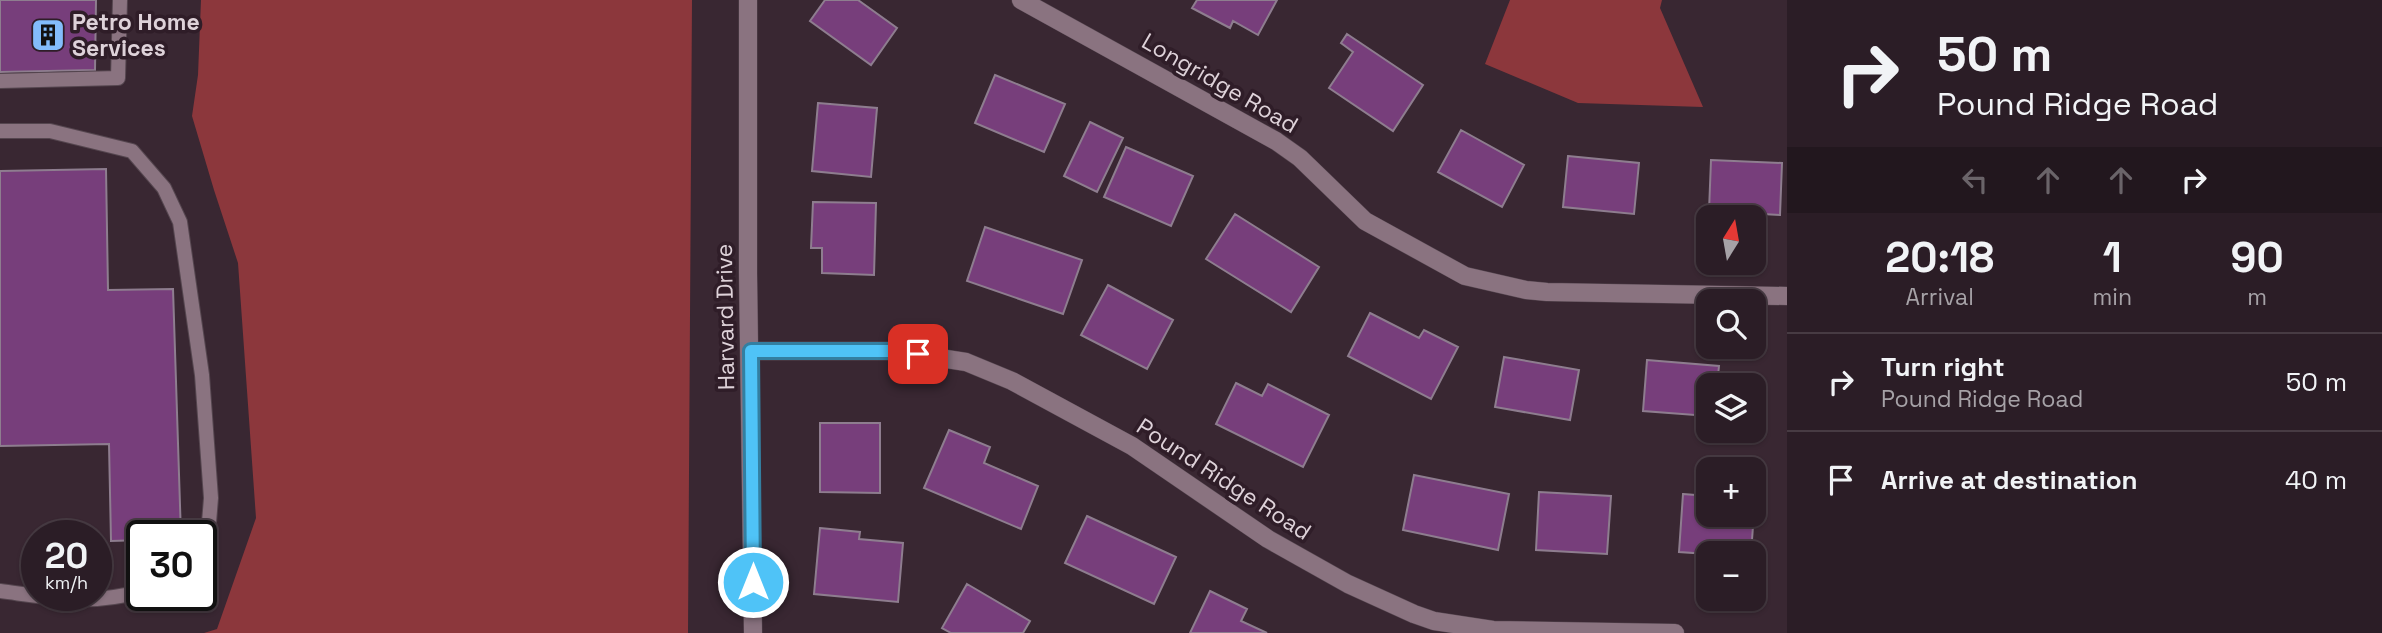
<!DOCTYPE html>
<html lang="en">
<head>
<meta charset="utf-8">
<style>
  :root { --surface:#2b1d26; --page:#372a32; --text:#f1f3f6; --muted:#a6a2a7; --line:#473b43 }
  body { margin:0; font-family:"Space Grotesk",sans-serif; background:var(--page); color:var(--text); height:100vh; display:flex; flex-direction:column; font-size:26px; white-space:nowrap }
  * { box-sizing:border-box; margin:0 }
  p { font-size:23px; color:var(--muted) }
  .icon { flex:none; width:38px; height:38px; fill:none; stroke:currentColor; stroke-width:2; stroke-linecap:round; stroke-linejoin:round }
  .map { position:relative; flex:1; overflow:hidden }
  .sheet { display:flex; flex-direction:column; background:var(--surface); width:595px }
  .sheet>* { flex:none }
  .banner { background:#2b1d26; color:var(--text); overflow:hidden }
  .needle { width:46px; rotate:11deg }
  .tools { position:absolute; left:1696px; top:205px; display:grid; gap:14px }
  .tools a { display:grid; place-items:center; width:70px; height:70px; border-radius:14px; background:var(--surface); box-shadow:0 2px 5px #0004,0 0 0 2px var(--line); font-size:35px }
  .speed { position:absolute; left:21px; top:520px; display:flex; gap:14px; font-size:35px; font-weight:700; text-align:center }
  .speed>* { display:grid; place-content:center; width:91px; height:91px; border-radius:50%; background:var(--surface); box-shadow:0 2px 5px #0004,0 0 0 2px var(--line); line-height:1 }
  .speed small { font-size:18px; font-weight:400 }
  .speed .limit { border:4px solid #111; border-radius:10px; background:#fff; color:#111 }
  .pin { position:absolute; display:grid; place-items:center; width:60px; height:60px; color:#fff; margin:-30px; border-radius:14px; box-shadow:0 4px 10px #0006 }
  .me { position:absolute; width:77px; margin:-38px; rotate:0deg; stroke-linejoin:round; filter:drop-shadow(0 0 5px #0008) }
  .turn { display:flex; align-items:center; gap:24px; height:147px; padding:0 35px; font-size:32px }
  .turn .icon { width:91px; height:91px; stroke-width:2.5 }
  .turn b { display:block; font-size:49px; line-height:60px }
  .lanes { display:flex; align-items:center; height:66px; padding:0 35px; background:#0003; justify-content:center; gap:35px; direction:ltr }
  .lanes .off { opacity:.35 }
  .eta { display:flex; justify-content:space-evenly; align-items:center; height:119px; text-align:center }
  .eta b { font-size:42px; font-weight:600; line-height:49px }
  ul { padding:0; list-style:none }
  li { display:flex; align-items:center; gap:21px; height:98px; padding:0 35px; border-top:2px solid var(--line) }
  li div { flex:1 }
  li b { display:block; font-size:26px }
  li em { font-style:normal }
  main { display:flex; flex:1; min-height:0 }
  .map>svg:first-child { display:block }
</style>
</head>
<body>
<main>
<div class="map">
<svg width="1787" height="633" viewBox="0 0 1787 633">
  <rect width="100%" height="100%" fill="#392732"/>
  <path fill="#8c373c" d="M201 0H692L688 633H204L217 629 256 518 238 263 214 190 192 116 198 75Z
    M1510 0H1662L1660 8 1703 107 1578 103 1485 64Z"/>
  <path fill="#773e7b" stroke="#8e7d8f" stroke-width="2" d="M0 0H96L95 70 0 72Z
    M825 0H858L897 28 871 65 810 21Z
    M1197 0H1277L1258 35 1233 21 1230 28 1192 8Z
    M1347 34 1423 85 1393 131 1329 88 1353 52 1341 43Z
    M995 75 1065 104 1044 152 975 123Z
    M818 103 877 108 871 177 812 171Z
    M1090 122 1123 138 1097 192 1064 176Z
    M1461 130 1524 165 1502 207 1438 172Z
    M1126 147 1193 176 1171 226 1104 197Z
    M1568 156 1639 163 1634 214 1563 207Z
    M1711 160 1782 163 1780 215 1709 211Z
    M106 169 108 290 173 289 181 536H142V540L111 541 109 444 0 446V171Z
    M813 202 876 203 874 275 822 273V248H811Z
    M1235 214 1319 267 1291 312 1206 259Z
    M985 227 1082 260 1063 314 967 281Z
    M1108 285 1173 320 1147 369 1081 335Z
    M1370 313 1419 338 1424 330 1458 347 1431 399 1348 356Z
    M1504 357 1579 370 1570 420 1495 407Z
    M1647 360 1719 366 1717 385H1708V416L1643 411Z
    M1236 383 1262 396 1268 384 1329 415 1303 467 1216 424Z
    M820 423H880V493L820 492Z
    M949 430 990 447 984 463 1038 486 1021 529 924 488Z
    M1414 475 1509 494 1498 550 1403 530Z
    M1539 492 1611 496 1607 554 1536 550Z
    M1683 494 1708 496V514H1754L1755 500 1751 553 1708 554 1679 552Z
    M1087 516 1176 557 1154 604 1065 563Z
    M820 528 860 532 859 539 903 543 898 602 814 594Z
    M967 584 1030 621 1023 633H951L942 628Z
    M1210 591 1247 609 1241 621 1267 633H1190Z"/>
  <g fill="none" stroke-linecap="round" stroke-linejoin="round">
    <g stroke="#55464f" stroke-width="16">
      <path id="lane" d="M0 81 118 78 120 0
        M0 131H50L132 151 164 188 180 222 202 375 211 498 208 535 201 546
        M0 591C53 598 89 606 142 591"/>
    </g>
    <g stroke="#55464f" stroke-width="19">
      <path id="street" d="M748 0V273L753 633
        M1021 0 1276 141 1300 158 1365 221 1465 276 1526 290 1547 292 1787 296
        M751 351H895L966 362 1012 381 1132 446 1268 539 1348 584 1414 614 1434 621 1493 630 1675 633"/>
    </g>
    <use href="#lane" stroke="#8a7380" stroke-width="14"/>
    <use href="#street" stroke="#8a7380" stroke-width="18"/>
  </g>
  <g fill="none" stroke-linecap="round" stroke-linejoin="round">
    <g stroke="#337fa1" stroke-width="18">
      <path id="route" d="M753 582 751 351H895L918 354"/>
    </g>
    <use href="#route" stroke="#4fc3f7" stroke-width="12"/>
  </g>
  <defs>
    <g id="building-square" transform="scale(1.75)"><rect x="-9" y="-9" width="18" height="18" rx="4" fill="#83bcfb" stroke="#2f1d28"/><path d="M-4-6H4V6H1V3H-1V6H-4ZM-2.5-4.3h1.7v1.8h-1.7ZM.8-4.3h1.7v1.8H.8ZM-2.5-1h1.7V.8h-1.7ZM.8-1h1.7V.8H.8Z" fill="#111"/></g>
  </defs>
  <g fill-rule="evenodd">
    <use href="#building-square" x="48" y="35"/>
  </g>
  <g text-anchor="middle" stroke-width="7" stroke-linejoin="round" paint-order="stroke">
    <g font-size="23" font-weight="bold" fill="#ded2d9" stroke="#2f1d28" text-anchor="start">
      <text x="72" y="30">Petro Home<tspan x="72" dy="26">Services</tspan></text>
    </g>
    <g font-size="23" fill="#ded2d9" stroke="#2f1d28">
      <text transform="translate(1220 83) rotate(30)" y="8">Longridge Road</text>
      <text transform="translate(725 317) rotate(-91)" y="8">Harvard Drive</text>
      <text transform="translate(1224 479) rotate(33)" y="8">Pound Ridge Road</text>
    </g>
  </g>
</svg>
<div class="tools">
<a><svg class="needle" viewBox="-14 -14 28 28"><path d="M0-13l5 13h-10z" fill="#e53935"/><path d="M0 13l5-13h-10z" fill="#a6a2a7"/></svg></a>
<a><svg class="icon" aria-label="search" viewBox="0 0 24 24"><circle cx="10" cy="10" r="6"/><path d="M15 15l6 6"/></svg></a>
<a><svg class="icon" aria-label="layers" viewBox="0 0 24 24"><path d="M12 4l9 5-9 5-9-5zM3 14l9 5 9-5"/></svg></a>
<a>+</a>
<a>−</a>
</div>
<div class="speed"><div>20<small>km/h</small></div><div class="limit">30</div></div>
<div class="pin" style="left:918px;top:354px;background:#d93025"><svg class="icon" aria-label="arrive" viewBox="0 0 24 24"><path d="M6 21V4h12l-3 4 3 4H6"/></svg></div>
<svg class="me" style="left:753px;top:582px" viewBox="-20 -20 40 40"><circle r="17" fill="#4fc3f7" stroke="#fff" stroke-width="3"/><path d="M0-11L8 9 0 5-8 9z" fill="#fff"/></svg>
</div>
<section class="sheet">
<div class="banner">
<div class="turn"><svg class="icon" aria-label="right" viewBox="0 0 24 24"><path d="M7 20v-9h11M14 6l5 5-5 5"/></svg><div><b>50 m</b>Pound Ridge Road</div></div>
<div class="lanes"><svg class="icon off" aria-label="left" viewBox="0 0 24 24"><path d="M17 20v-9H6M10 6l-5 5 5 5"/></svg><svg class="icon off" aria-label="ahead" viewBox="0 0 24 24"><path d="M12 20V5M6 11l6-6 6 6"/></svg><svg class="icon off" aria-label="ahead" viewBox="0 0 24 24"><path d="M12 20V5M6 11l6-6 6 6"/></svg><svg class="icon" aria-label="right" viewBox="0 0 24 24"><path d="M7 20v-9h11M14 6l5 5-5 5"/></svg></div>
</div>
<div class="eta">
<div><b>20:18</b><p>Arrival</p></div>
<div><b>1</b><p>min</p></div>
<div><b>90</b><p>m</p></div>
</div>
<ul>
<li><svg class="icon" aria-label="right" viewBox="0 0 24 24"><path d="M7 20v-9h11M14 6l5 5-5 5"/></svg><div><b>Turn right</b><p>Pound Ridge Road</p></div><em>50 m</em></li>
<li><svg class="icon" aria-label="arrive" viewBox="0 0 24 24"><path d="M6 21V4h12l-3 4 3 4H6"/></svg><div><b>Arrive at destination</b></div><em>40 m</em></li>
</ul>
</section>
</main>
</body>
</html>
